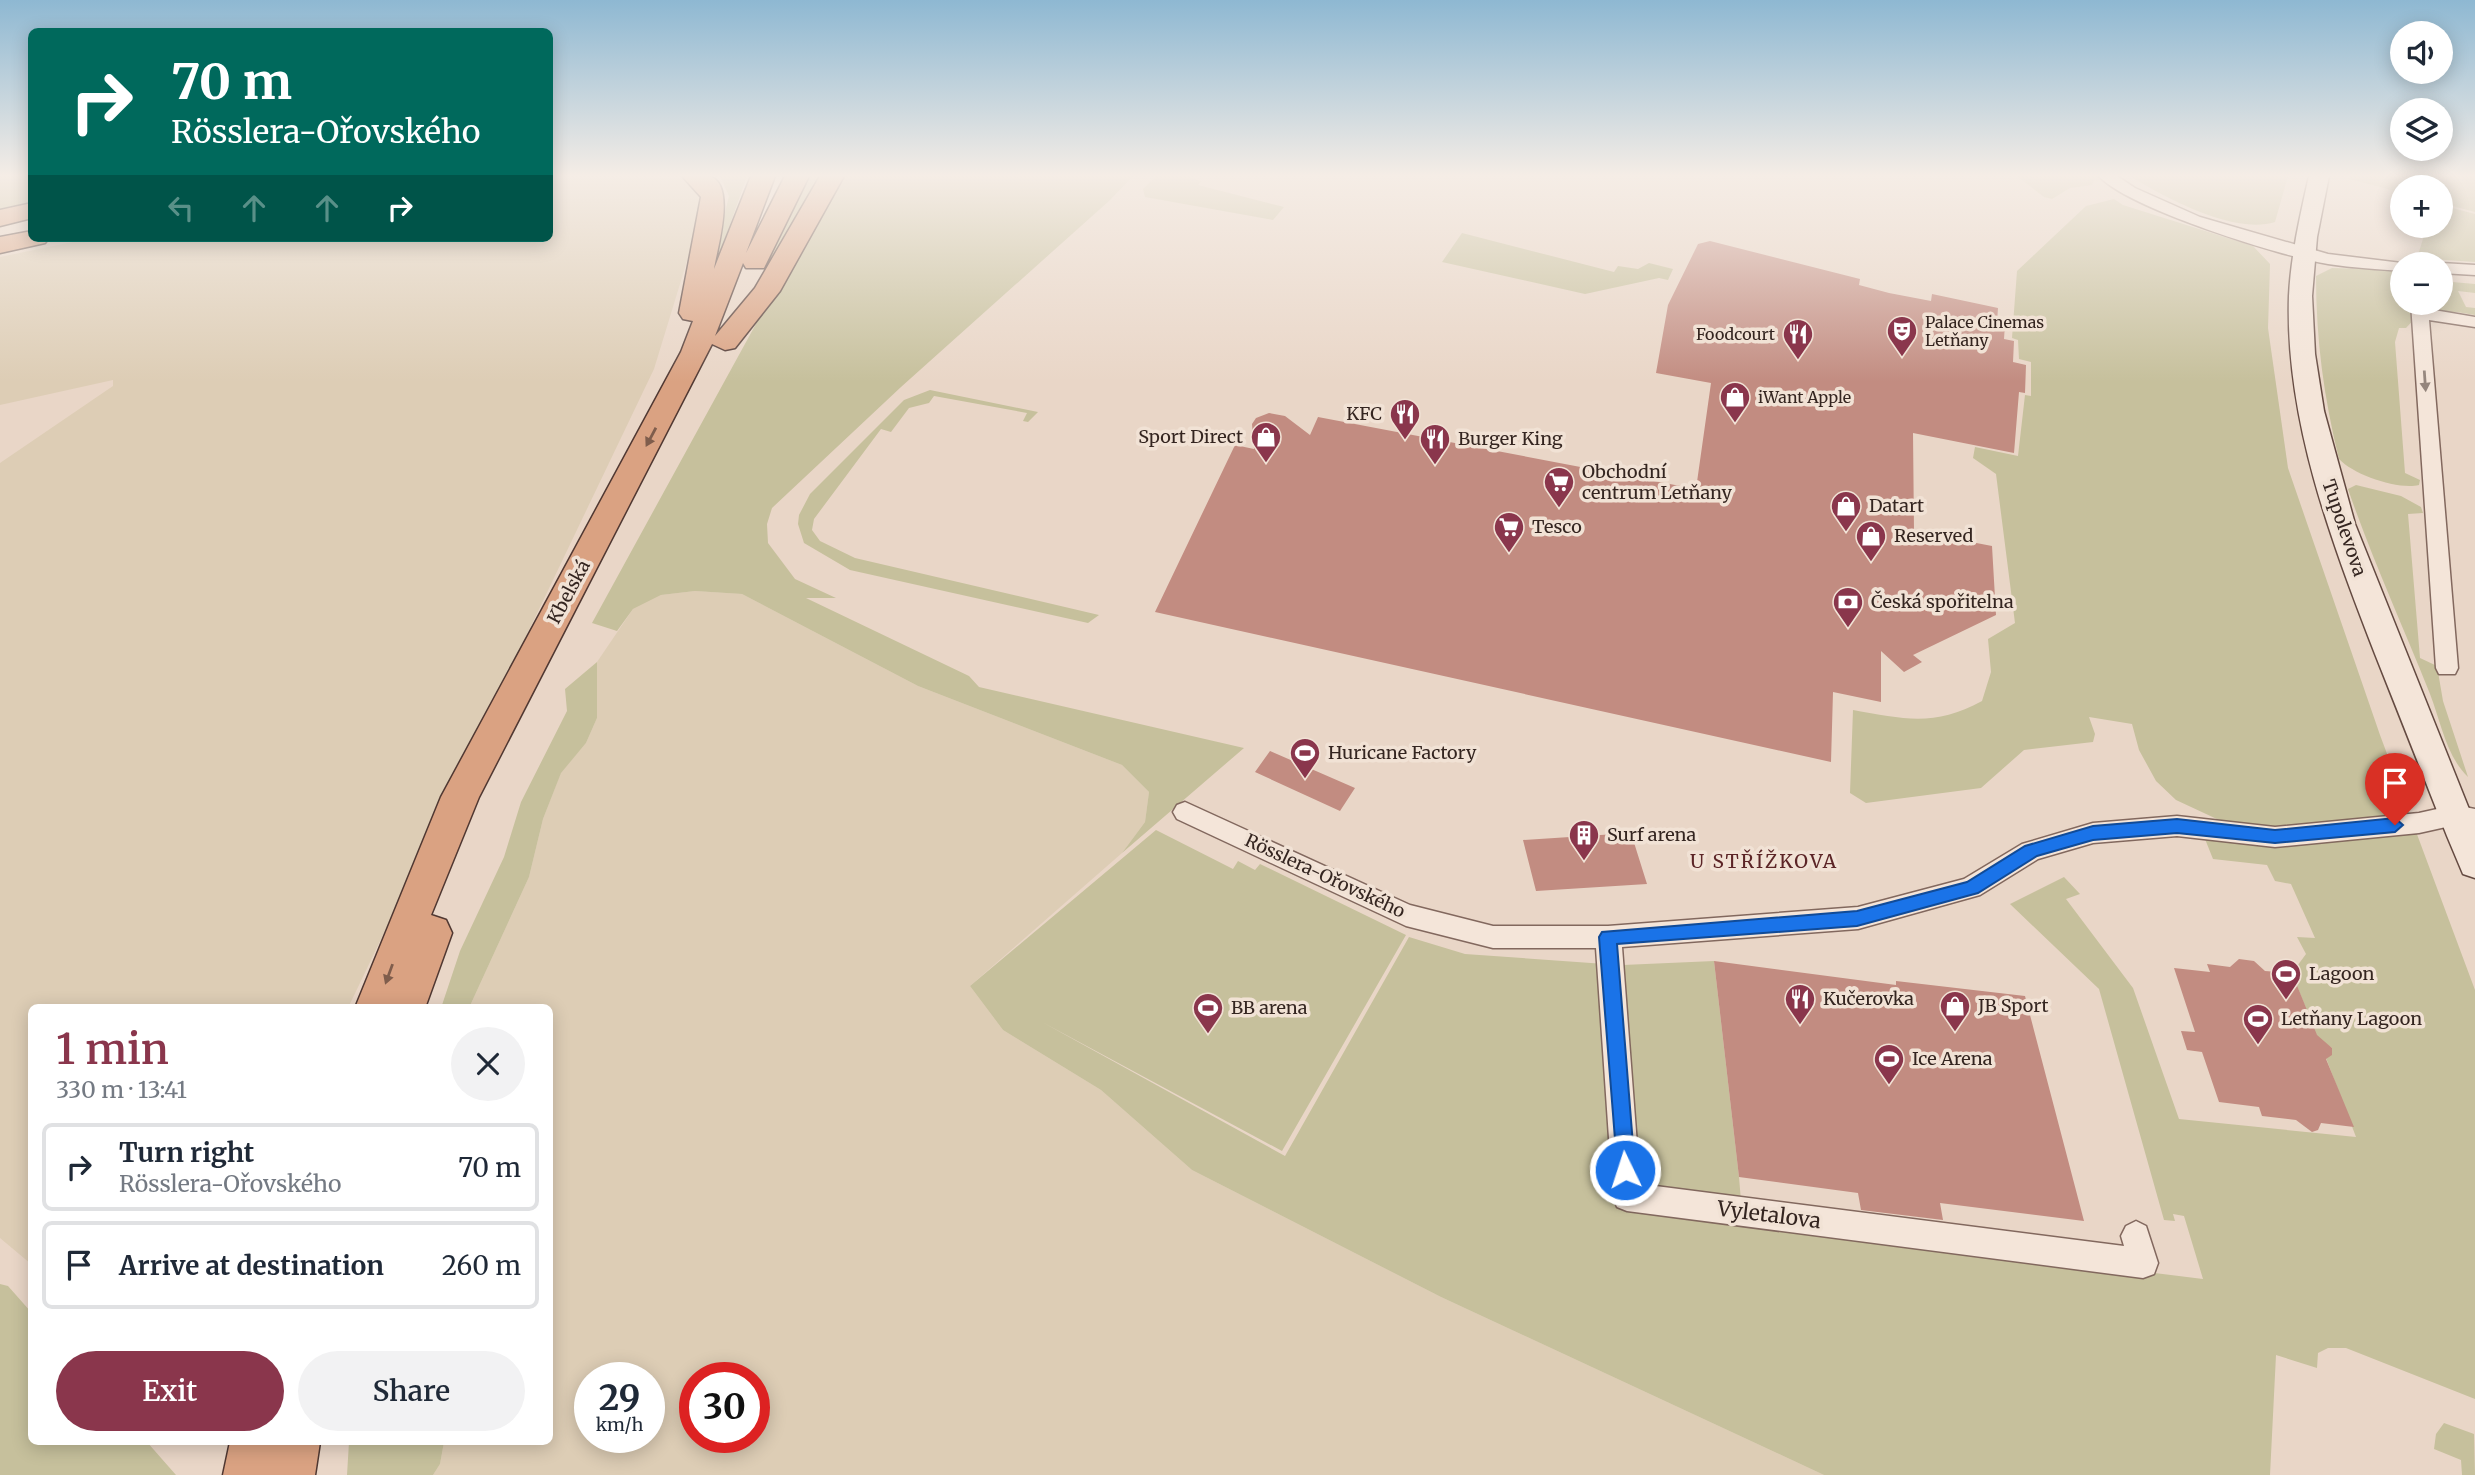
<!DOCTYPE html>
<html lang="en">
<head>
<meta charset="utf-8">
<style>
  :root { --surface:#fff; --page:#f2f2f3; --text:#1f2937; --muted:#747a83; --line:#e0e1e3; --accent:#8a364c }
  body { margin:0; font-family:Merriweather,serif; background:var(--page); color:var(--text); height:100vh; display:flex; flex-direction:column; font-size:26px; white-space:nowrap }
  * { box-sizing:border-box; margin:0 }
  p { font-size:23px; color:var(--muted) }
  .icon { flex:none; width:38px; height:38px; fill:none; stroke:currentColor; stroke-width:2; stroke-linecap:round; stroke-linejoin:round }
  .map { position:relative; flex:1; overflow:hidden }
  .drawer { position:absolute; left:28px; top:1004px; width:525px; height:441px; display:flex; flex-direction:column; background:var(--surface); border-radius:10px; box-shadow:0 4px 18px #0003 }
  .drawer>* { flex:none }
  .banner { position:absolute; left:28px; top:28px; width:525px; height:214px; border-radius:10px; box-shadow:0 4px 18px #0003; background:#00695c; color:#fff; overflow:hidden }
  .buttons { position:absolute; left:2390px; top:21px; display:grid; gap:14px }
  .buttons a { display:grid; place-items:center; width:63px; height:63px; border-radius:50%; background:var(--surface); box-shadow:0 4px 18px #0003; font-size:35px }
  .speed { position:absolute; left:574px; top:1362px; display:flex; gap:14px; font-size:35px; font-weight:700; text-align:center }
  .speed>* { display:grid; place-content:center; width:91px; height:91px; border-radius:50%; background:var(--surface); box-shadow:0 4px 18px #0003; line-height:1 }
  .speed small { font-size:18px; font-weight:400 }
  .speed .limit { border:10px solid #d22; background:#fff; color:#111 }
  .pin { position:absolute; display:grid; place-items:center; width:60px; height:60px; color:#fff; margin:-72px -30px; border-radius:50% 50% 50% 0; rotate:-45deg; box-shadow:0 0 7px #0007 }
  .pin .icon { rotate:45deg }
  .me { position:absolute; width:77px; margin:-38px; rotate:356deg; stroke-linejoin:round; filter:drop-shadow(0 0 5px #0008) }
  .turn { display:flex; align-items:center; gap:24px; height:147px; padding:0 28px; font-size:32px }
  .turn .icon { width:91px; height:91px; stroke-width:2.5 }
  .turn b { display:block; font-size:49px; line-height:60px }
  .lanes { display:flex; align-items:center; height:66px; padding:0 28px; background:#0003; justify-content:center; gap:35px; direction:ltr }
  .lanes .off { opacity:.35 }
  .round { display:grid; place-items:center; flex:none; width:74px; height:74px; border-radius:37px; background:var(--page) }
  .headline { display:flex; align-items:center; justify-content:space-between; height:119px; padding:0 28px }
  h1 { font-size:42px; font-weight:600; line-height:52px; color:var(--accent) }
  .primary-button { display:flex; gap:14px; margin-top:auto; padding:14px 28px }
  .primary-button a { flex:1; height:80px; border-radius:42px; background:var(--accent); color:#fff; font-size:28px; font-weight:600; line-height:80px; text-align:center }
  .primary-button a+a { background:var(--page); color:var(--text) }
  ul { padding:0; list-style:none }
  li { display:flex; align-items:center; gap:21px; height:88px; margin:0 14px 10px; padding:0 14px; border:4px solid var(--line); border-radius:10px }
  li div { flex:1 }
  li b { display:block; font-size:26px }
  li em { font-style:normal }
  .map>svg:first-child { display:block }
</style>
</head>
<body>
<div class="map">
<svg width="2475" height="1475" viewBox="0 0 2475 1475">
  <rect width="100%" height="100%" fill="#e9d6c7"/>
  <path fill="#ddcdb5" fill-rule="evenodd" d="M574 176 687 178 703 198 702 212 654 369 348 1008H32L31 1264 0 1238V463L113 386V380L0 405V257L92 238H550V178Z
    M695 591 742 594 918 686 1122 765 1149 792 1145 822 1122 853 970 986 1003 1030 1101 1090 1192 1170 1441 1297 1824 1475H433L440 1464 444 1442H550V1008H469L529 877 543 819 561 772 586 743 597 718V662L633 609 661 595ZM590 1377H649V1437H590ZM695 1377H754V1437H695Z"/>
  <path fill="#c6c09c" d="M0 176H31V202L0 210Z
    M720 176H747L703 302 729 196Z
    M804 176H821L756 290Z
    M837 176H1133L1109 201 901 387 772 508 767 524 768 543 795 579 836 598H806L969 676 979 687 1244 748 1122 853 1145 822 1149 792 1122 765 918 686 742 594 695 591 661 595 633 609 617 631 592 623Z
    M1156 176H1187L1201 181 1198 185 1284 207 1273 220 1145 197 1143 189Z
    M2017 176H2099L2103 179 2094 181 2092 185 2070 188 2052 199 2044 197Z
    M2130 176H2288L2275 222C2233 235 2164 197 2130 176Z
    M2350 176H2435L2431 187H2403V193L2349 179Z
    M2441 176H2475V212L2441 203V187H2438Z
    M2114 199 2123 205 2253 246 2270 264 2268 328 2288 468 2380 735 2475 990V1399L2346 1348H2328L2318 1353 2317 1368 2276 1355 2270 1475H1824L1441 1297 1192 1170 1101 1090 1003 1030 970 986 1156 830 1233 869 1238 861 1255 870 1260 864 1406 935 1282 1151 1042 1022 1285 1156 1409 937 1465 954 1605 964 1622 1207 2203 1279 2184 1216 2173 1214 2175 1221 2164 1220 2099 989 2010 904 2064 877 2080 894 2066 899 2133 988 2179 1119 2356 1137 2326 1058 2332 1048 2317 1037 2292 973 2306 954 2297 937 2315 938 2291 884 2275 881 2267 865 2213 859 2205 839 2229 841 2219 820 2176 800 2156 781 2139 750 2132 724 2089 717 2095 734 2093 742 2024 750 1981 788 1866 803 1850 793 1853 710C1904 719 1935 727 1982 701L1991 672 1988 639 2015 623 1996 474 1973 458 1975 447 2018 456 2025 395 2031 396V362L2019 359 2018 340 2012 338 2017 271 2086 206Z
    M2441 205 2475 214V262L2417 258 2427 226H2441Z
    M1462 233 1614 272 1618 266 1638 269 1649 263 1673 269 1668 280 1659 278 1585 294 1442 262Z
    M2332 268 2403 270V303H2441V281L2475 284V293L2458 291 2466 307 2475 308V315L2457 312 2417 316 2406 328H2399L2395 342 2405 473 2420 480 2419 485C2398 490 2354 475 2339 459 2324 398 2316 340 2316 276Z
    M930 390 1038 412 1028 422 1023 421 1027 413 934 396 929 403 909 408 891 432 881 429 814 519 812 530 820 541 855 558 1099 615 1088 623 850 570 804 543 798 524 799 515 810 494 904 400Z
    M2356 485 2401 496 2421 507 2423 513 2408 514 2420 658 2437 666 2443 701 2468 777C2446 756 2441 722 2430 694 2403 626 2372 559 2348 489Z
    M597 662V718L586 743 561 773 543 819 529 877 469 1008H441L460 951 504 857 521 802 567 711 565 689Z
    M1714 961 1739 1177 1741 1201 1641 1188 1623 965Z
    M0 1284 8 1286 31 1312 32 1442H147L176 1475H0Z
    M2444 1423 2474 1434 2475 1475H2462L2461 1460 2434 1449 2436 1434Z
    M349 1442H444L440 1464 433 1475H347Z"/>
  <path fill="#c28c81" d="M1710 241 1860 279 1859 285 1889 293 1931 301 1932 294 1998 308 1997 322 2005 324 2004 339 2014 341 2013 362 2026 365 2025 393 2019 392 2014 453 1913 433 1914 531 1992 546 1996 615 1913 655 1922 662 1904 672 1881 651V702L1833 692 1831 762 1155 612 1235 445 1254 449 1252 424 1256 418 1269 413 1285 416 1310 435 1318 417 1696 489 1711 383 1656 373 1668 305 1698 244Z
    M1270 751 1355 788 1340 811 1255 772Z
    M1631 833 1647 884 1536 891 1523 840Z
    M2239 959 2254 961 2265 971 2292 973 2317 1035 2332 1048V1055L2326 1059 2354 1127 2321 1123 2318 1130 2312 1132 2296 1120 2262 1116 2259 1107 2219 1102 2202 1052 2187 1050 2181 1031 2195 1032 2174 968 2210 972 2207 964 2230 967Z
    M1714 961 1896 985V981L2025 996 2084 1221 1940 1203 1943 1220 1861 1210 1858 1193 1739 1177Z"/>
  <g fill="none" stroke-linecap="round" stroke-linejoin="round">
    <g stroke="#82685e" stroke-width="3">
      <path id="minor" d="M2099 176H2117L2135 188 2200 217 2328 254 2410 264H2403V271C2378 269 2353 268 2328 264 2283 257 2127 208 2099 176Z
        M2441 263 2475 265V275L2441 273V264H2436Z
        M2411 303H2427L2428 309 2475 317V327L2429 320 2458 668 2455 674H2439L2436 668Z
        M1185 802 1410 905 1493 926H1608L1858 907 1964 879 2022 844 2093 823 2177 816 2275 827 2419 813 2455 805 2475 809V829L2455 825 2419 833 2275 847 2177 836 2093 843 2038 859 1980 895 1858 929 1622 947 1640 1184 2124 1246 2121 1236 2126 1226 2136 1221 2146 1226 2158 1263 2154 1274 2143 1278 1627 1211 1617 1207 1613 1197 1596 948H1493L1406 926 1177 819 1173 812 1177 805Z"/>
    </g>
    <g stroke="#644a41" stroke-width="3">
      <path id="secondary" d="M2309 176H2329L2317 237 2312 296 2315 354 2324 411 2355 524 2475 824V878L2463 874 2447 836C2423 775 2399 714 2375 654 2331 540 2285 420 2289 296 2291 255 2300 216 2309 176Z"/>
    </g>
    <g stroke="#503832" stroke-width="3">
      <path id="trunk" d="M682 176C689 175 702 173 709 176 737 184 717 248 714 269L751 176H775L746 253 785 176H809L764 268H746L743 263 715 336 755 288 820 176H844L780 291 735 348 725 350 712 344 479 797 431 915 446 920 452 933 425 1008H355L441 797 681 352 693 321 683 319 679 313 701 197Z
        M32 203V218L0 226V210Z
        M32 231V238H49L45 243 0 253V237Z
        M230 1442H320L315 1475H223Z"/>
    </g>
    <use href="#minor" fill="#f4e5d9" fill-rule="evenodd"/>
    <use href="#secondary" fill="#f4e5d9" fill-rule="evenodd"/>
    <use href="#trunk" fill="#daa282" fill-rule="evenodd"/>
  </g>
  <defs><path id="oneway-solid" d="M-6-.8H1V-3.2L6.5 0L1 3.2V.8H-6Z" transform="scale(1.75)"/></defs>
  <use fill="#94857c" href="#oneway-solid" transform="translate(2425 381) rotate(86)"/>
  <g fill="#7f5d4c">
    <use href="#oneway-solid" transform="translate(651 437) rotate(118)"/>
    <use href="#oneway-solid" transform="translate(389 974) rotate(110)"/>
  </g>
  <linearGradient id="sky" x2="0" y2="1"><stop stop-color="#8eb8d2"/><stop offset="0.46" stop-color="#f5ede6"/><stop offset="1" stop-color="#f5ede6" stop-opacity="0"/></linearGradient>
  <rect width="2475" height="382" fill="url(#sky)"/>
  <path fill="#1a73e8" stroke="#114b97" stroke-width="2" d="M2395 818 2403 825 2395 832 2275 843 2177 833 2093 840 2037 856 1978 893 1857 926 1617 944 1635 1170 1632 1177 1625 1180 1618 1177 1599 937 1602 932 1857 911 1967 882 2025 846 2093 826 2177 819 2275 830Z"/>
  <defs>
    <g id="theatre-pin" transform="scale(1.575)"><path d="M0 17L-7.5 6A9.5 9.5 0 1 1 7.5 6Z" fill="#8a364c" stroke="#f1e2d5"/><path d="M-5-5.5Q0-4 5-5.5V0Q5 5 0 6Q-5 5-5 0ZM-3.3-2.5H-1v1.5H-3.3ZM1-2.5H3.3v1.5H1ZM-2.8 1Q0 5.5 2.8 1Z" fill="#fff"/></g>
    <g id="restaurant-pin" transform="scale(1.575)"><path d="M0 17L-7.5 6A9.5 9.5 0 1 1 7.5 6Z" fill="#8a364c" stroke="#f1e2d5"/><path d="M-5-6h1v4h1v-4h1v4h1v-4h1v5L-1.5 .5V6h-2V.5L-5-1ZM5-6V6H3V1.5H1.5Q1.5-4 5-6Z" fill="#fff"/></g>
    <g id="shop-pin" transform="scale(1.575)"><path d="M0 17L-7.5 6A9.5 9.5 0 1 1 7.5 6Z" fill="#8a364c" stroke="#f1e2d5"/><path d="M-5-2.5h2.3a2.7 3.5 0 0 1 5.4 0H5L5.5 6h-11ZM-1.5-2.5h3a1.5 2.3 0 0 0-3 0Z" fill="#fff"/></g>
    <g id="supermarket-pin" transform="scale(1.575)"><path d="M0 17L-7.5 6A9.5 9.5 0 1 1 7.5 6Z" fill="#8a364c" stroke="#f1e2d5"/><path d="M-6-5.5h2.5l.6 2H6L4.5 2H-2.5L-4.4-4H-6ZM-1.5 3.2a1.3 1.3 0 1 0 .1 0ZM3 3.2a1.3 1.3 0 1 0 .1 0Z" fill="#fff"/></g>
    <g id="bank-pin" transform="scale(1.575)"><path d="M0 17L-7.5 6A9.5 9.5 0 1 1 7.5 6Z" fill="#8a364c" stroke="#f1e2d5"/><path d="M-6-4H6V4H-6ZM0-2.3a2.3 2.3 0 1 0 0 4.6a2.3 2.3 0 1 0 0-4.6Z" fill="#fff"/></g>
    <g id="stadium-pin" transform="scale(1.575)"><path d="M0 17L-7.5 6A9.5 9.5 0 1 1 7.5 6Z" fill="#8a364c" stroke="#f1e2d5"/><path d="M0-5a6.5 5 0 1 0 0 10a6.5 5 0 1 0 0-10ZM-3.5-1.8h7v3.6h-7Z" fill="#fff"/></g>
    <g id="building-pin" transform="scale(1.575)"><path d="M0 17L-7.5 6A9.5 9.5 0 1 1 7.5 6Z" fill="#8a364c" stroke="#f1e2d5"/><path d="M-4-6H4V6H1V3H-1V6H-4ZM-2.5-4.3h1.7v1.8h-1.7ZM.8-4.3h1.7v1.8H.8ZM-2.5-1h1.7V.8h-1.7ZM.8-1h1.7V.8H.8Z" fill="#fff"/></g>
  </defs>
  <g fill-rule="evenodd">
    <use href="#theatre-pin" x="1902" y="331"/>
    <use href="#restaurant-pin" x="1798" y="334"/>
    <use href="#shop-pin" x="1735" y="397"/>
    <use href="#restaurant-pin" x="1405" y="414"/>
    <use href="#shop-pin" x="1266" y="437"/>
    <use href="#restaurant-pin" x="1435" y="439"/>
    <use href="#supermarket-pin" x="1559" y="482"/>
    <use href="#shop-pin" x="1846" y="506"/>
    <use href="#supermarket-pin" x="1509" y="527"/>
    <use href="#shop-pin" x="1871" y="536"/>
    <use href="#bank-pin" x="1848" y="602"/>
    <use href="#stadium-pin" x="1305" y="753"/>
    <use href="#building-pin" x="1584" y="835"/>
    <use href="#stadium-pin" x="2286" y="974"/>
    <use href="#restaurant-pin" x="1800" y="999"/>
    <use href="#shop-pin" x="1955" y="1006"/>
    <use href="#stadium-pin" x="1208" y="1008"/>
    <use href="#stadium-pin" x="2258" y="1019"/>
    <use href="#stadium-pin" x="1889" y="1059"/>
  </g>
  <g text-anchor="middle" stroke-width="7" stroke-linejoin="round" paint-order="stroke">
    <g font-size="16" fill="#342520" stroke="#f1e2d5" text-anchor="start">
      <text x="1925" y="328">Palace Cinemas<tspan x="1925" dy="18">Letňany</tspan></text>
      <text x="1775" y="340" text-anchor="end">Foodcourt</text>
      <text x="1758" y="403">iWant Apple</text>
    </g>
    <g font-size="18" fill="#342520" stroke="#f1e2d5" text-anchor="start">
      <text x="1382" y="420" text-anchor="end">KFC</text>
      <text x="1243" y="443" text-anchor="end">Sport Direct</text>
      <text x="1458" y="445">Burger King</text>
      <text x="1582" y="478">Obchodní<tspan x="1582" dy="21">centrum Letňany</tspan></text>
      <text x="1869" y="512">Datart</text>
      <text x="1532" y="533">Tesco</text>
      <text x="1894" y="542">Reserved</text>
      <text x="1871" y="608">Česká spořitelna</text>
      <text x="1328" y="759">Huricane Factory</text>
      <text x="1607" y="841">Surf arena</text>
      <text x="2309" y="980">Lagoon</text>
      <text x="1823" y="1005">Kučerovka</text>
      <text x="1978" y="1012">JB Sport</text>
      <text x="1231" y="1014">BB arena</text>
      <text x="2281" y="1025">Letňany Lagoon</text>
      <text x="1912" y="1065">Ice Arena</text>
    </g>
    <g font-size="18" fill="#342520" stroke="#f1e2d5">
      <text transform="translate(2344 528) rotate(71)" y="6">Tupolevova</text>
      <text transform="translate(569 592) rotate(-62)" y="6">Kbelská</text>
      <text transform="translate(1325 876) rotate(25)" y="6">Rösslera-Ořovského</text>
    </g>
    <g font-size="19" letter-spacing="2" fill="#5c2527" stroke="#f1e2d5">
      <text x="1764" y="868">U STŘÍŽKOVA</text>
    </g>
    <g font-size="21" fill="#342520" stroke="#f1e2d5">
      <text transform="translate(1769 1215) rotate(7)" y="7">Vyletalova</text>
    </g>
  </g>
</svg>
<div class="buttons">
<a><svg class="icon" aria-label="sound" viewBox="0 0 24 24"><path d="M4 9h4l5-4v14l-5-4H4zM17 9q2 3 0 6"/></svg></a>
<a><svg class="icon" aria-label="layers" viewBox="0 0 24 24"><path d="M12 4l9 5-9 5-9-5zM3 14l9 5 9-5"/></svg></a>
<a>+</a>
<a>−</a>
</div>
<div class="speed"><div>29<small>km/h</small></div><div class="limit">30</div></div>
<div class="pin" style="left:2395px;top:825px;background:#d93025"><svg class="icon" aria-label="arrive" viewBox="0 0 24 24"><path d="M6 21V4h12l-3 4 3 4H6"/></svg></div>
<svg class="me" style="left:1625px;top:1170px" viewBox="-20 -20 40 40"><circle r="17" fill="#1a73e8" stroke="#fff" stroke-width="3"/><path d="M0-11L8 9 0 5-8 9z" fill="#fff"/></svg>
<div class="banner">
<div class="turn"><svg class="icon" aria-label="right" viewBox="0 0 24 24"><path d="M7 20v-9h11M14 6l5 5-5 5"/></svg><div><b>70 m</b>Rösslera-Ořovského</div></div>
<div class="lanes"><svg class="icon off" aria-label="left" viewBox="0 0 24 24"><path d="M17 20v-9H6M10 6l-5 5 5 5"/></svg><svg class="icon off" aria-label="ahead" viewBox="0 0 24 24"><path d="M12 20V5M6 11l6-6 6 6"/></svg><svg class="icon off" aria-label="ahead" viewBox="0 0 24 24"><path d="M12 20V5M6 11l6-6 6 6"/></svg><svg class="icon" aria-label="right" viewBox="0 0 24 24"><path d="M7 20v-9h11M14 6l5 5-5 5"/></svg></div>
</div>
<section class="drawer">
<div class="headline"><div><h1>1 min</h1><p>330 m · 13:41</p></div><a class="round"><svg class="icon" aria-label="close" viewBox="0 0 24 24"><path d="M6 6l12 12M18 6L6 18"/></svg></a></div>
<ul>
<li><svg class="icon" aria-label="right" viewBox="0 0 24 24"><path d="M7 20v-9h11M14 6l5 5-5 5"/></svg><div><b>Turn right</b><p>Rösslera-Ořovského</p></div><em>70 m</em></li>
<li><svg class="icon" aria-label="arrive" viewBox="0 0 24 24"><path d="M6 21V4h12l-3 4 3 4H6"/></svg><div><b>Arrive at destination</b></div><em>260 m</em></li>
</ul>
<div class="primary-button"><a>Exit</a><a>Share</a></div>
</section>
</div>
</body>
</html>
